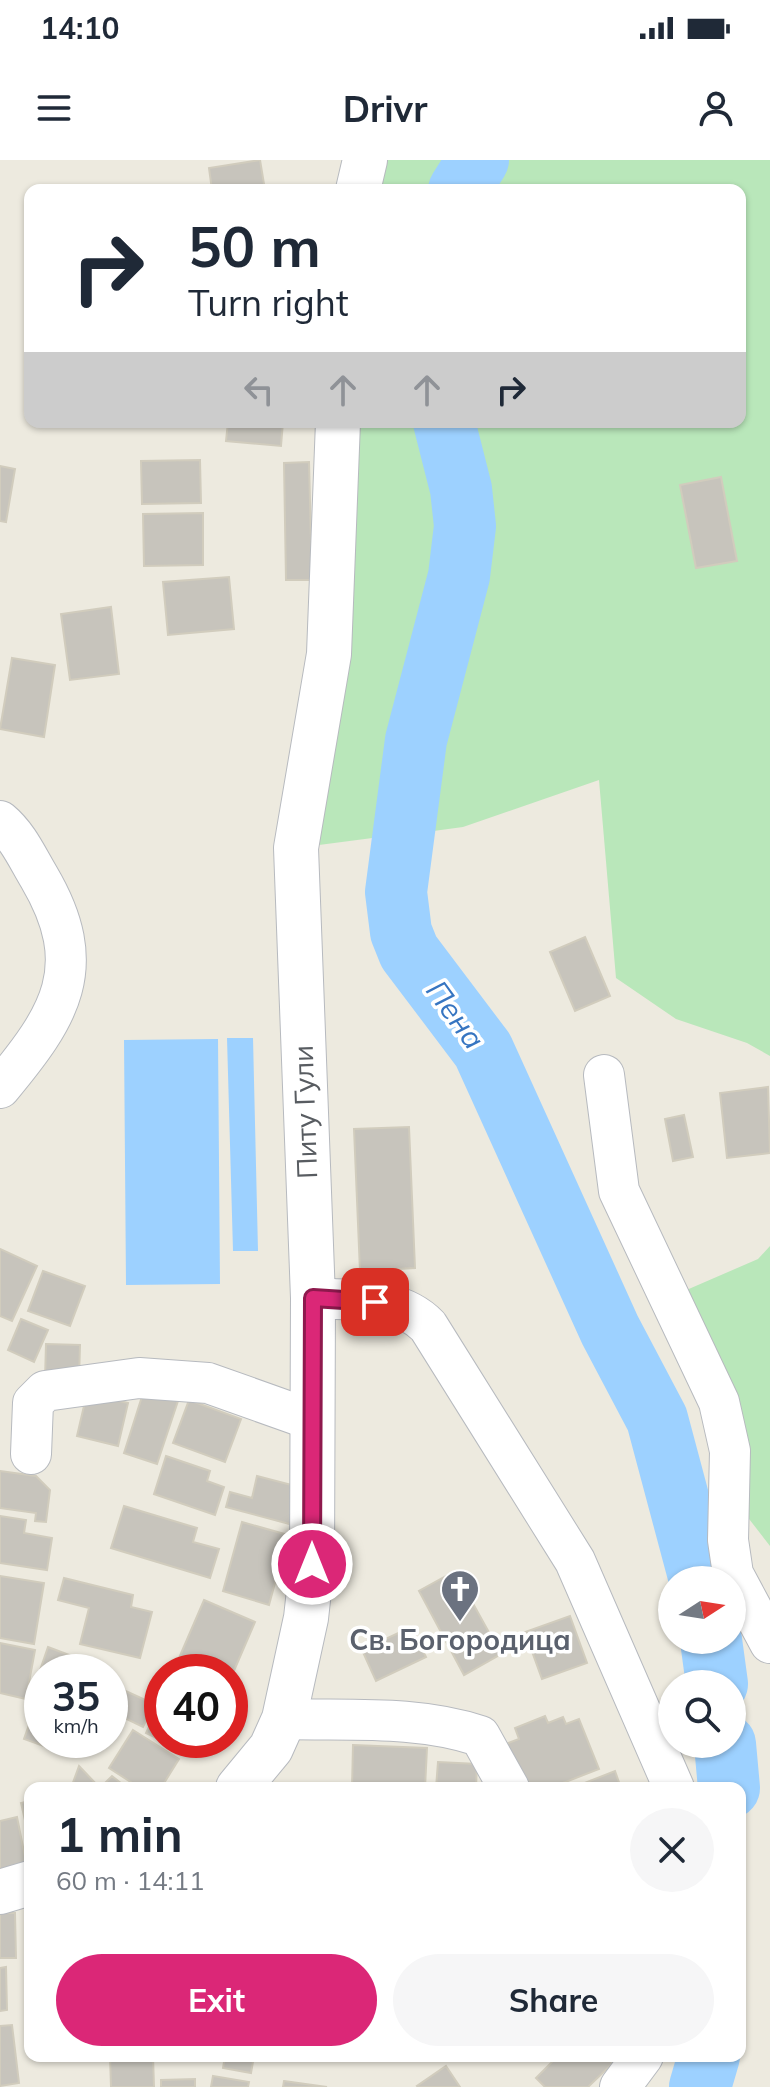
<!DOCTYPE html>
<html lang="en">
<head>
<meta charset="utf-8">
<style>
  :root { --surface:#fff; --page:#f6f6f7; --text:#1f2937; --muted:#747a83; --accent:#db2777 }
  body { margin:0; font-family:Mulish,sans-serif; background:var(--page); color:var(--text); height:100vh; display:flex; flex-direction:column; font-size:30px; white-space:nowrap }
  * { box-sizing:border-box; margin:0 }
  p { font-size:26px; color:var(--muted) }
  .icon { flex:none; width:44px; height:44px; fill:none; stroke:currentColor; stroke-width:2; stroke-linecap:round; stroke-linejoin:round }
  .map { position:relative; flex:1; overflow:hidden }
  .drawer { position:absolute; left:24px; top:1622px; width:722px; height:280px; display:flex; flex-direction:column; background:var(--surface); border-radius:16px; box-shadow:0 2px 6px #0004 }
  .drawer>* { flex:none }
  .hud { position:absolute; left:24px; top:24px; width:722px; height:244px; border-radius:16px; box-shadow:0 2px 6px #0004; background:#fff; color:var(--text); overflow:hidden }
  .needle { width:52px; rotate:78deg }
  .tools { position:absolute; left:658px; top:1406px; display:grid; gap:16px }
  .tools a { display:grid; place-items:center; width:88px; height:88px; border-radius:50%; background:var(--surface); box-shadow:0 2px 6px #0004; font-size:40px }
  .speed { position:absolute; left:24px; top:1494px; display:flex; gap:16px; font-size:40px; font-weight:700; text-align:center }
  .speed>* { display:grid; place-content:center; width:104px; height:104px; border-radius:50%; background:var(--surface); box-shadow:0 2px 6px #0004; line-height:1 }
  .speed small { font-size:20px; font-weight:400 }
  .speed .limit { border:12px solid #d22; background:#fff; color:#111 }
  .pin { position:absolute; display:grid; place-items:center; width:68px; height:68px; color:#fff; margin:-34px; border-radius:16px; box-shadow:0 4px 12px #0006 }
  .me { position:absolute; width:88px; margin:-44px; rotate:0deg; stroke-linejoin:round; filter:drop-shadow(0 0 6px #0008) }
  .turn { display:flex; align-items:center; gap:28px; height:168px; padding:0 32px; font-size:36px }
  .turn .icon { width:104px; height:104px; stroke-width:2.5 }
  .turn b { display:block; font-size:56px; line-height:68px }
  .lanes { display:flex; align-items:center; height:76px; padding:0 32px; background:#0003; justify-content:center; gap:40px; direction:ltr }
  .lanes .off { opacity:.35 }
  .round { display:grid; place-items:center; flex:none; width:84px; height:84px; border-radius:42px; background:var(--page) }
  .headline { display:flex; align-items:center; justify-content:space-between; height:136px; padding:0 32px }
  h1 { font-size:48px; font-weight:700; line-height:60px }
  .button { display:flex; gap:16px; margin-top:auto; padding:16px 32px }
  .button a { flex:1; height:92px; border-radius:48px; background:var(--accent); color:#fff; font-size:32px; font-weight:700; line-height:92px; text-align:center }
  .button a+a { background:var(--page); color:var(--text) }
  .status { display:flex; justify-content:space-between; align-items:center; height:56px; padding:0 40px; background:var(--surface); direction:ltr }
  .status svg { height:22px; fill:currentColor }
  header { display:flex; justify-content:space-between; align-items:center; height:104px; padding:0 32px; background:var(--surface); font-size:36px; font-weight:700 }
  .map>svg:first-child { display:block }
</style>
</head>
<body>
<div class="status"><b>14:10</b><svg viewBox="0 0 49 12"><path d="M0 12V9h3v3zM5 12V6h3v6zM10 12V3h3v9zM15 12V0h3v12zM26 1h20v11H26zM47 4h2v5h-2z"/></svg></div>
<header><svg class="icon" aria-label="menu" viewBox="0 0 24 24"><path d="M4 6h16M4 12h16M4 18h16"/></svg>Drivr<svg class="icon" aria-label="person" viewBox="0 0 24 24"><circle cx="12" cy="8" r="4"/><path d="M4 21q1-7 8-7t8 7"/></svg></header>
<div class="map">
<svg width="770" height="1927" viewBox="0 0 770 1927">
  <rect width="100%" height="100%" fill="#edeadf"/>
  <path fill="#b9e7ba" d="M365 0H478L459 30H358Z
    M499 0H770V896L747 883 676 859 616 818 599 620 463 667 426 672 462 491 482 353 465 262H740V30H474Z
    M338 262H444L461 329 465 366 459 416 416 580 403 674 296 688Z
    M770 1086V1386L729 1333 668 1138 758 1099Z"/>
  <path fill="#9dd1ff" d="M227 878H253L258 1091H233Z
    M218 879 220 1124 126 1125 124 880Z"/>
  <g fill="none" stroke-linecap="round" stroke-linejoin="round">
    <path stroke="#9dd1ff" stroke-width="62" d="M459 30 478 0
      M444 262 461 329 465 366 459 416 416 580 396 732 401 772 409 792 483 890 610 1170 657 1259 700 1420
      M711 1480 717 1524
      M725 1584 729 1628
      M700 1927 709 1896"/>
  </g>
  <path fill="#c7c4bc" stroke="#d1ccbd" stroke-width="2" d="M260 0 265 30H212L209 8Z
    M228 262H283L281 286 226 281Z
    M200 300 201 343 142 344 141 301Z
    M309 302 312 420H286L284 303Z
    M0 306 15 309 6 362 0 361Z
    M721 317 737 401 696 408 680 325Z
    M203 353V405L144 406 143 354Z
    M229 417 234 469 168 475 163 422Z
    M111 447 119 514 70 520 61 454Z
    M12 498 55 505 44 577 0 569Z
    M585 777 610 836 575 851 550 792Z
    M768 927 770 993 727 998 720 933Z
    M684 955 693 997 673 1001 665 959Z
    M409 967 415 1108 360 1111 354 969Z
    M0 1089 37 1106 12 1161 0 1156Z
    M43 1111 85 1126 70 1166 28 1151Z
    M21 1159 48 1170 34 1202 8 1190Z
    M46 1184 80 1185 79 1219H45Z
    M145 1227 179 1238 157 1304 124 1293Z
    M87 1233 128 1243 118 1286 77 1276Z
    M189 1240 241 1259 225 1302 173 1283Z
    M166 1296 210 1311 207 1321 224 1327 215 1355 154 1334Z
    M0 1311 36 1316 50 1330 46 1362 35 1361 36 1353 0 1348Z
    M257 1316 303 1328 293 1365 226 1347 230 1332 252 1338Z
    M124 1346 197 1368 193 1382 219 1389 210 1418 111 1388Z
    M0 1356 26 1360 24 1373 52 1378 47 1410 0 1403Z
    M242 1362 288 1375 269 1445 223 1431Z
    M455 1411 501 1494 464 1515 419 1431Z
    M0 1416 44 1423 34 1484 0 1478Z
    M64 1418 133 1435 131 1447 152 1452 140 1498 80 1484 89 1448 58 1440Z
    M204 1440 255 1462 230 1520V1512H212L179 1498Z
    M570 1456 587 1503 542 1519 525 1472Z
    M411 1467 426 1497 376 1521 362 1490Z
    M0 1483 35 1490 26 1539 0 1533Z
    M48 1487 109 1510 108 1512H42V1521L37 1519Z
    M117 1527 154 1544 143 1567 110 1551Z
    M41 1531 42 1580H71L66 1594 24 1579Z
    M162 1540V1580H194L188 1593 146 1573Z
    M545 1556 548 1563 563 1557 566 1564 579 1559 599 1609 550 1628H520L503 1585 519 1579 515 1568Z
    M133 1570 179 1599 161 1628H140L109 1608Z
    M353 1585 427 1588 425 1628H352Z
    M438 1602 477 1604 476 1628H436Z
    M79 1606 100 1628 112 1616 127 1628H71Z
    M615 1611 621 1628H572Z
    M30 1641V1682L21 1643Z
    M17 1657 28 1712 0 1718V1661Z
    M0 1753H15L16 1798H0Z
    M6 1807 7 1850 0 1851V1808Z
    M12 1865 19 1923 0 1926V1866Z
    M110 1896H153L154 1927H111Z
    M225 1896H254L251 1913 223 1908Z
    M546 1896H606L613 1903 588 1927H545L536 1918 552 1902Z
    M446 1906 460 1927H418L417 1926Z
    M213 1916 249 1922 248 1927H211Z
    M195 1919V1927H161V1920Z
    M284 1921 327 1927H283Z"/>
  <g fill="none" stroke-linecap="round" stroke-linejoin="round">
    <g stroke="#b7babf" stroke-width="42">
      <path id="minor" d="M0 661C18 676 27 697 39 717 92 807 60 856 0 928
        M604 915 619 1031 719 1242 730 1291 728 1380 733 1414 770 1483
        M313 1138C353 1141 399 1136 428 1166L575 1401 674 1628
        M31 1294 33 1243 45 1231 139 1218 208 1223 312 1260
        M284 1559C349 1561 417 1555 480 1576L509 1628
        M620 1927 643 1896"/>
    </g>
    <g stroke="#b7babf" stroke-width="46">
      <path id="tertiary" d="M358 30 365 0
        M238 1628 271 1588 284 1559 306 1458 312 1404 313 1138 296 688 329 494 338 262
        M0 1732 30 1723"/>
    </g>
    <use href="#minor" stroke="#fff" stroke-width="40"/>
    <use href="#tertiary" stroke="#fff" stroke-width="44"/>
  </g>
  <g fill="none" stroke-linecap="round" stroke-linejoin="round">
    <g stroke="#8e194d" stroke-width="20">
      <path id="route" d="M312 1404 313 1138 375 1142"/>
    </g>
    <use href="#route" stroke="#db2777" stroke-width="14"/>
  </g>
  <defs>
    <g id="church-pin" transform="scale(2)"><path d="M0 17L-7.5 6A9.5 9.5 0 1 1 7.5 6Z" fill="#6b7280" stroke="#fff"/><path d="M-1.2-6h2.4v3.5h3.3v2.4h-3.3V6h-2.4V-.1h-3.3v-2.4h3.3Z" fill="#fff"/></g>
  </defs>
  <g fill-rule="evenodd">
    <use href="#church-pin" x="460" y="1429"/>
  </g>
  <g text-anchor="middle" stroke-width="7" stroke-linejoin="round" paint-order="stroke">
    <g font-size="28" fill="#585c61" stroke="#fff">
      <text transform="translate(305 952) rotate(-92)" y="10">Питу Гули</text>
    </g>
    <g font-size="28" font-weight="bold" fill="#5b616d" stroke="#fff">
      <text x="460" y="1490">Св. Богородица</text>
    </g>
    <g font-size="30" font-style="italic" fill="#3675c1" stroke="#fff">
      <text transform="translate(455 855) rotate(54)" y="10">Пена</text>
    </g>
  </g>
</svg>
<div class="tools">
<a><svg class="needle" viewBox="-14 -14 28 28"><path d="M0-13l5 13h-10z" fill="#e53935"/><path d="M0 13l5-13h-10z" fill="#747a83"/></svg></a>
<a><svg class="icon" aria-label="search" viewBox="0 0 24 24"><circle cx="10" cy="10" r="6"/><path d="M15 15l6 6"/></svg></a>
</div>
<div class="speed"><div>35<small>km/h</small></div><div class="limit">40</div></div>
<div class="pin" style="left:375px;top:1142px;background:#d93025"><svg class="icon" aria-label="arrive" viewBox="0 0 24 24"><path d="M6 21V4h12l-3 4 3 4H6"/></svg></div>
<svg class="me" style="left:312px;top:1404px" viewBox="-20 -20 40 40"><circle r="17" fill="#db2777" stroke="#fff" stroke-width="3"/><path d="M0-11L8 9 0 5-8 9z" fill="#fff"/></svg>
<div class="hud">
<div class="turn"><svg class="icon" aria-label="right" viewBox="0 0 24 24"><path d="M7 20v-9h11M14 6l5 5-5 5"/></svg><div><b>50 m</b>Turn right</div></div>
<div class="lanes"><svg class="icon off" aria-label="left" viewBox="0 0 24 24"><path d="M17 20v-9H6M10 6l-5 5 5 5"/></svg><svg class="icon off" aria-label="ahead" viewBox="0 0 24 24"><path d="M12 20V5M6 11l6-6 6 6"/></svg><svg class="icon off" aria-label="ahead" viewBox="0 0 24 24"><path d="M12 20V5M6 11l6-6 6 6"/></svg><svg class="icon" aria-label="right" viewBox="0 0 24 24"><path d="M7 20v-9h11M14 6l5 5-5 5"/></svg></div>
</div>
<section class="drawer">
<div class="headline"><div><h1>1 min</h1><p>60 m · 14:11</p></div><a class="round"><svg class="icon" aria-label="close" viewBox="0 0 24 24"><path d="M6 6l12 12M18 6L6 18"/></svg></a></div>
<div class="button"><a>Exit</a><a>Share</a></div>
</section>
</div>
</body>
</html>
